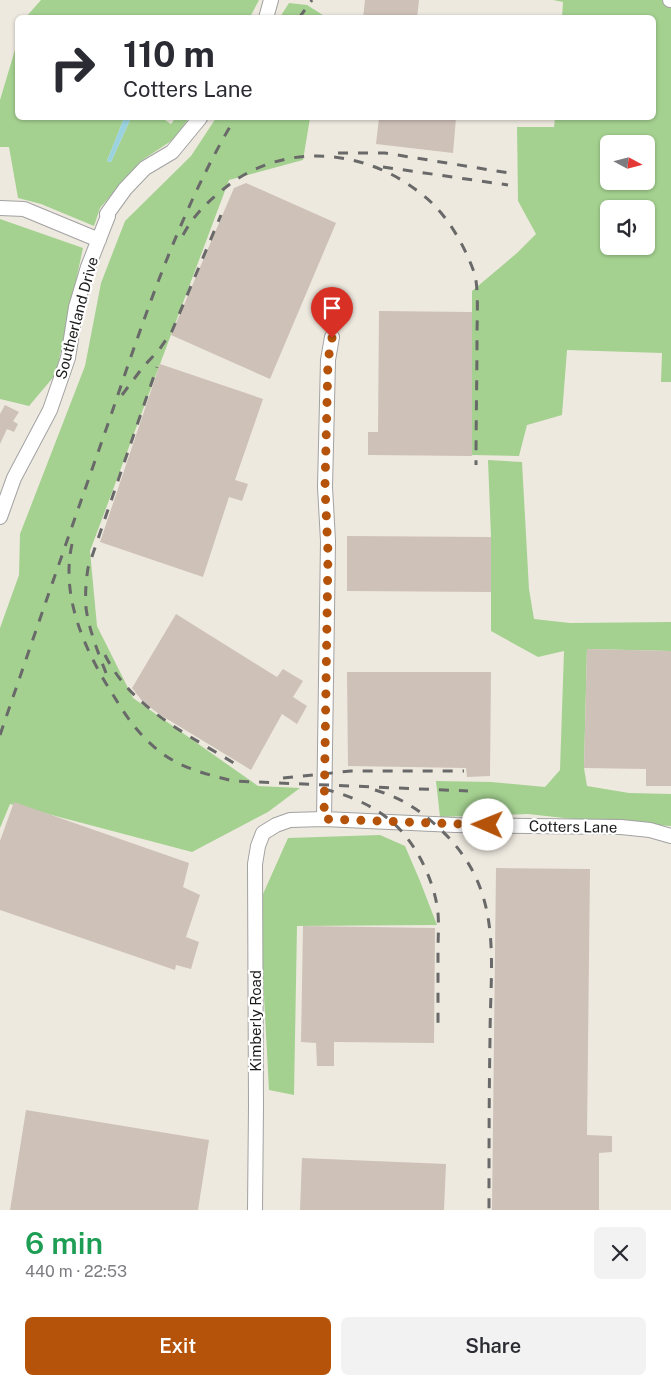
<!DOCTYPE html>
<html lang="en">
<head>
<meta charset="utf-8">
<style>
  :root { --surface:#fff; --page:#f2f2f3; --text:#2b2b33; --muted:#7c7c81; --accent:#b45309 }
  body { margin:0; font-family:"Public Sans",sans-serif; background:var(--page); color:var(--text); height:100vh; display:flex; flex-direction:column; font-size:19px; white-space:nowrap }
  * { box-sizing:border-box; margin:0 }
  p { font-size:16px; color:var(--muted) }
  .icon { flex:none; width:28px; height:28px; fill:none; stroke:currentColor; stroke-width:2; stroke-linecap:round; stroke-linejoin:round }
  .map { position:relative; height:1210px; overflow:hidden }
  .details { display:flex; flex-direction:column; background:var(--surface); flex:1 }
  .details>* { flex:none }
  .hud { position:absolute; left:15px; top:15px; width:641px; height:105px; border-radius:8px; box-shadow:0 1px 4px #0004; background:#fff; color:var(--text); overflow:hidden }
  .needle { width:32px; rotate:97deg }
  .tools { position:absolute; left:600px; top:135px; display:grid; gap:10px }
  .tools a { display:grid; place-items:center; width:55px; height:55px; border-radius:8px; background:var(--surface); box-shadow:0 1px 4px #0004; font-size:25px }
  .pin { position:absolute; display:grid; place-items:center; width:42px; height:42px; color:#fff; margin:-51px -21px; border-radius:50% 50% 50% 0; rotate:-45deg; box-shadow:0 0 5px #0007 }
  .pin .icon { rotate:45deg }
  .me { position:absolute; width:55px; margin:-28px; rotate:271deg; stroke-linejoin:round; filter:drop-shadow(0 0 4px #0008) }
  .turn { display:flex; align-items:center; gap:18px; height:105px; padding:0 25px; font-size:22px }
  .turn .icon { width:65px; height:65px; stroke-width:2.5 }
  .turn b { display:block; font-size:35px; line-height:42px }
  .round { display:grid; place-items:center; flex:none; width:52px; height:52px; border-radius:8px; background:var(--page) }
  .head { display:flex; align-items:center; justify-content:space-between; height:85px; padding:0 25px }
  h1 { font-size:30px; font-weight:600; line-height:38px; color:#1e9e55 }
  .button { display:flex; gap:10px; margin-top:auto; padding:10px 25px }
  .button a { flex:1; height:58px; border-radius:8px; background:var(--accent); color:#fff; font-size:20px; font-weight:600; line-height:58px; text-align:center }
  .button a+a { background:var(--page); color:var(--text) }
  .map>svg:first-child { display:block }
</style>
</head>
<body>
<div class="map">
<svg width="671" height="1210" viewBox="0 0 671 1210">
  <rect width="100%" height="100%" fill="#eee9df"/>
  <path fill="#a4d190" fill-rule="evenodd" d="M41 0H259L250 17H26Z
    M553 0H666L671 3V382H661L662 353 567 350 562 415 527 425 519 456 472 455V291L517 253 536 234 518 201 517 127H554L555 118H654V18L562 17 563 2ZM609 144H646V181H609ZM609 209H646V246H609Z
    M289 3 307 5 326 17H280Z
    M17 43 18 118H124L107 161 111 162 131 118H162L171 124 174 120 171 118H189L174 139 141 161 100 208 94 226 41 204 18 198 9 147H0V100Z
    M216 118H310L303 160 229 180 90 551 97 626 133 698 258 786 300 788 268 812 192 852 10 804 0 828V628L19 575 20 534 85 366 101 283 125 221 191 156Z
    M0 219 83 248 56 374 29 406 0 399Z
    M488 460 522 462 529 589 534 619 570 623 671 622V651L587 649 584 768 587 786 629 793 671 794V826L600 822 528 814 440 817 436 781 491 782 545 787 560 770 564 651 538 657 491 631V537Z
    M380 835 405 846 420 881 437 925 297 926 294 1095 269 1090 259 903 288 838Z"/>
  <path fill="#9bd2e0" d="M124 118H131L111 162 107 161Z"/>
  <path fill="#cec1b8" d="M365 0H419L417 18H363Z
    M379 118H456L453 153 376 144Z
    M246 183 336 223 270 379 171 335 234 188Z
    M379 311 472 312V456L368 455V432H378Z
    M160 364 263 399 235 480 248 484 242 501 229 497 203 577 100 542Z
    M5 405 19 412 13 421 18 424 14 432 7 429 0 444V414Z
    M347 536 491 537V592L347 591Z
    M176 614 277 677 283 669 303 681 293 697 307 706 297 724 282 714 251 770 159 714 143 702 132 688Z
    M587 649 671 651V786H646V769L584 768Z
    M347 672H491L490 776 467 777 466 768 348 766Z
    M14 802 189 863 183 887 200 895 186 937 199 942 191 969 176 965 175 970 0 910V841Z
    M496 868 590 869 587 1135 612 1136V1152L599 1153V1210H492Z
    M303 926 435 928 434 1043 334 1042V1066H317L316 1043 301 1042Z
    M26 1110 209 1140 198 1210H10Z
    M302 1158 446 1164 444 1210H300Z"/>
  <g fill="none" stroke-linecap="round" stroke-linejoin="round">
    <g stroke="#a2a2a2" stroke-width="16">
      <path id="minor" d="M670 0H671
        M266 18 271 0
        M0 208 24 209 99 240
        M0 517 14 478 50 410 68 358 76 307 88 267 108 216 107 214 125 189 145 168 172 152 200 118
        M324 819 328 541 325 487 328 360 332 337
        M255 1210 256 1106 255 864 258 846 263 833 276 825 290 820 324 819 455 825 621 827 650 830 671 836"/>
    </g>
    <use href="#minor" stroke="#fff" stroke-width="14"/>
    <path stroke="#696969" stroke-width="3" stroke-dasharray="10 10" stroke-linecap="butt" d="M299 18 312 0
      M338 153H385L509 173
      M383 167 508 185
      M183 235C192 218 205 204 220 192 277 142 360 146 419 192 445 211 463 242 474 272 479 286 477 320 477 336 477 379 476 422 476 465
      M122 395 143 367 159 350 172 331 221 215
      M72 544C60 598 86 653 115 698 127 718 140 736 159 751 180 768 206 774 233 781L468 791
      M105 655C131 708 189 735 237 765
      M106 673C98 652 89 630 86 608 85 594 86 581 88 568L157 367
      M0 735C36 630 72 526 109 421 144 318 179 212 235 118
      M283 778 351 771H464
      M324 789C348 795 373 805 392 822 416 842 435 882 438 913 439 925 438 939 438 951 438 978 438 1005 438 1032
      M375 790C402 798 420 810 440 829 505 890 490 958 490 1039 489 1096 489 1153 489 1210"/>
  </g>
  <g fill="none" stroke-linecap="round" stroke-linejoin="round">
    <path stroke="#b45309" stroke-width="9" stroke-dasharray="0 16.2" d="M332 338 328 360 325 487 328 553 324 819 488 825"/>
  </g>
  <g text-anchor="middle" stroke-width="4.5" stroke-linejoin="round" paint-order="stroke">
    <g font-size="15" fill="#1b1b1b" stroke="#fff">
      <text transform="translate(77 318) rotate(-75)" y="5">Southerland Drive</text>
      <text transform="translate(573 827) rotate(1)" y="5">Cotters Lane</text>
      <text transform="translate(256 1021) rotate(-90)" y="5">Kimberly Road</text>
    </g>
  </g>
</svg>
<div class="tools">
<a><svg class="needle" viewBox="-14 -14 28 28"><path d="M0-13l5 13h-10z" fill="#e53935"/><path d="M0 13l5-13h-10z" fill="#7c7c81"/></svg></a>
<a><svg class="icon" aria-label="sound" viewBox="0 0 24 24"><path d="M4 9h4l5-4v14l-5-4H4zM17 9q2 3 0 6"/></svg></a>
</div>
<div class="pin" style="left:332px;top:338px;background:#d93025"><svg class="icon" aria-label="arrive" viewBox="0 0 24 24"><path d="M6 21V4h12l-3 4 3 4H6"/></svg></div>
<svg class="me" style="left:488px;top:825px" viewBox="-20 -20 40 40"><circle r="19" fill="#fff"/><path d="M0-13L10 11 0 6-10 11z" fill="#b45309"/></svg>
<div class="hud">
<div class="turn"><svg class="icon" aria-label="right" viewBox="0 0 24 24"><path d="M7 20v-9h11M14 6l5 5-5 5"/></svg><div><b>110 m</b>Cotters Lane</div></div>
</div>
</div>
<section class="details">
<div class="head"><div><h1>6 min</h1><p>440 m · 22:53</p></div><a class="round"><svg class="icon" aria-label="close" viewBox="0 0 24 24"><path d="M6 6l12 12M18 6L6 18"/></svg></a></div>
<div class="button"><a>Exit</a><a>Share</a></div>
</section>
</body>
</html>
